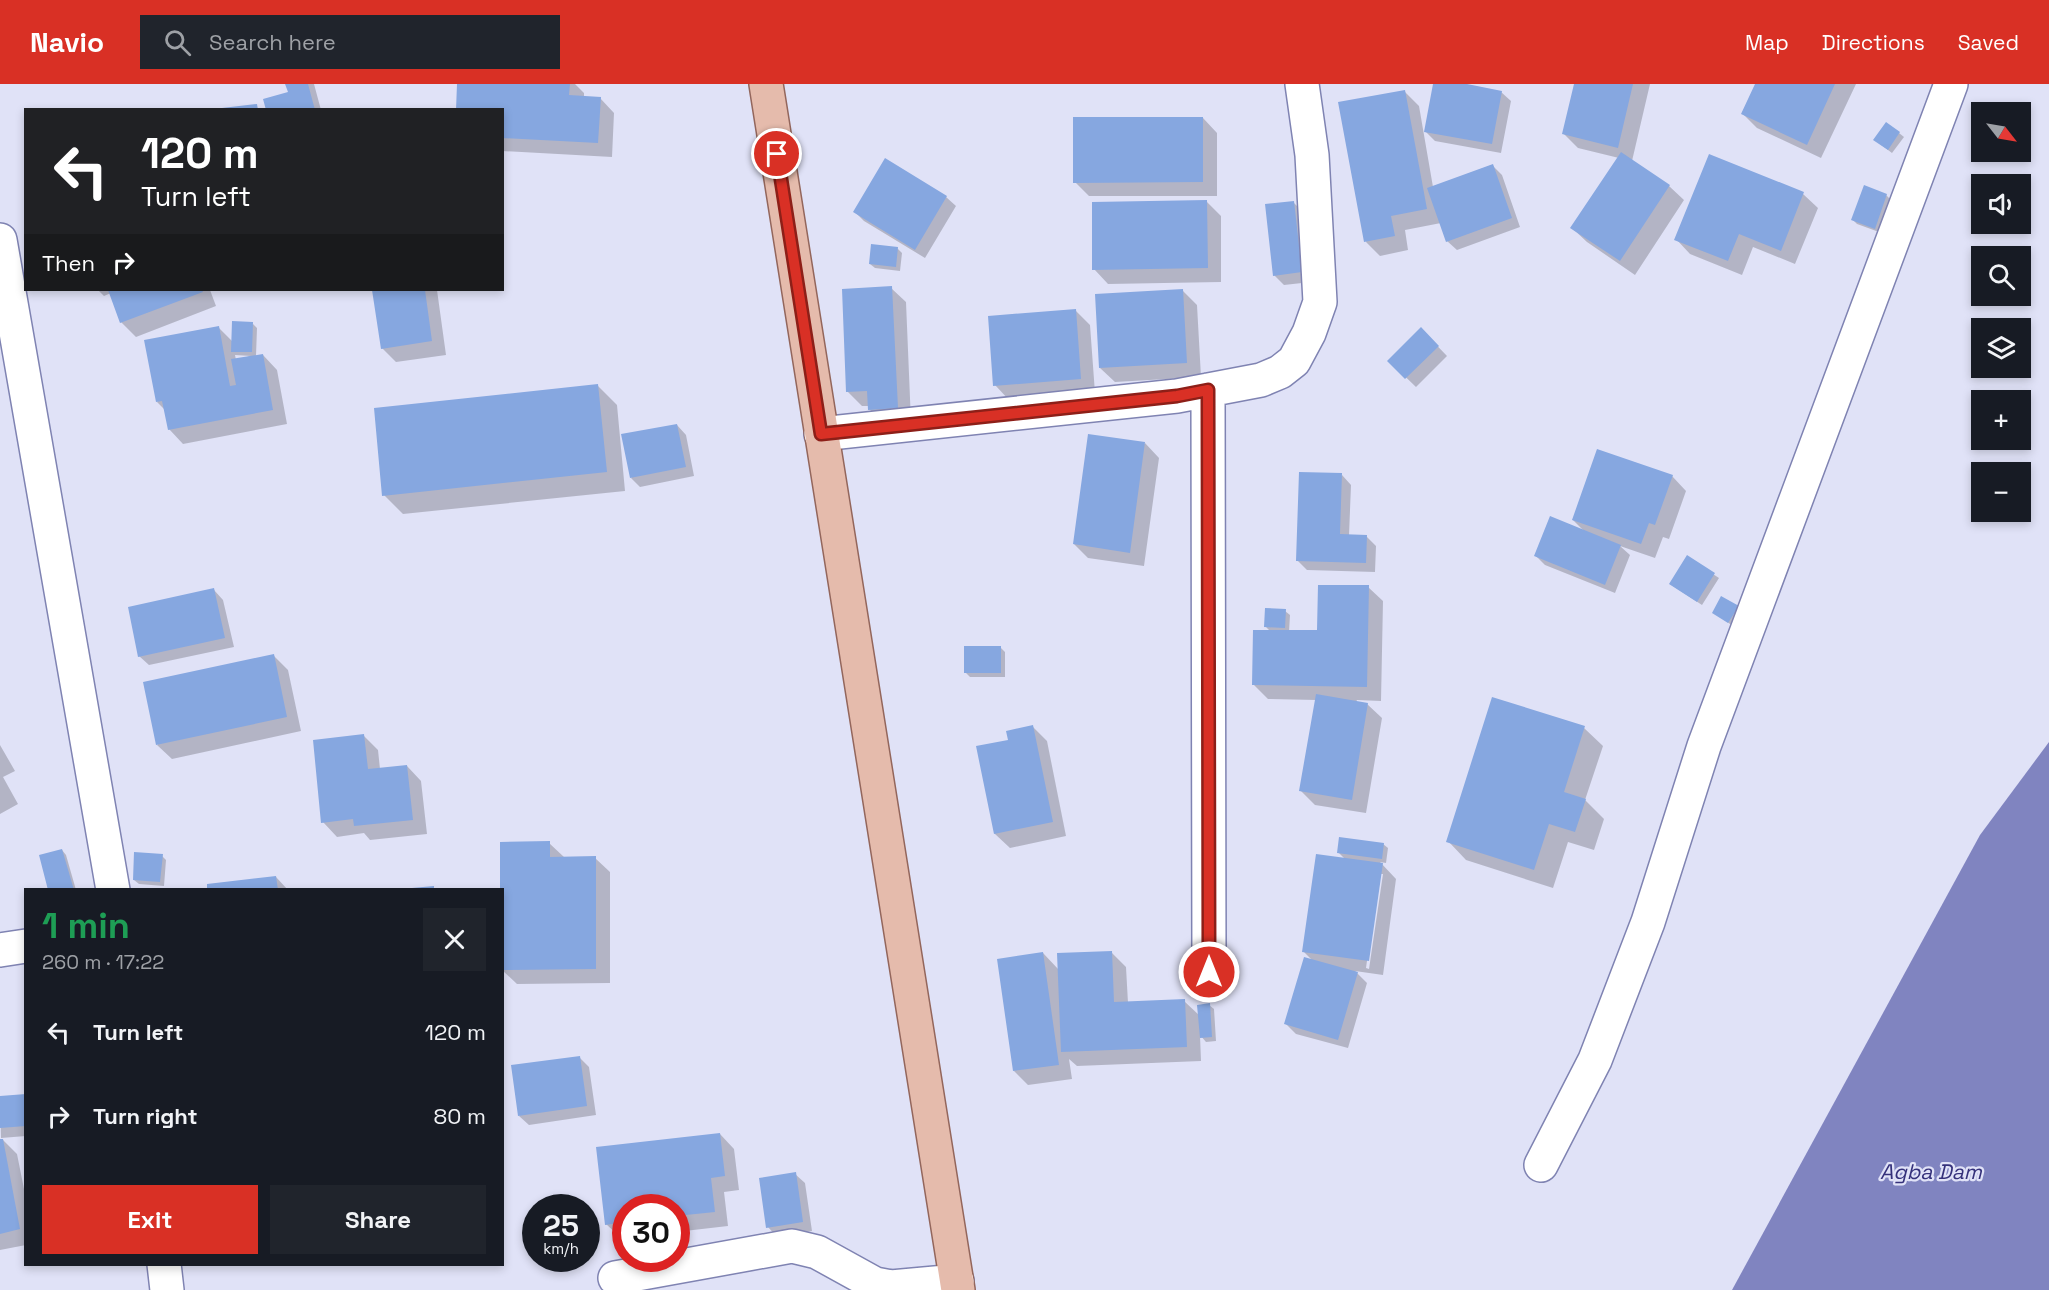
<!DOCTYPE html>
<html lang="en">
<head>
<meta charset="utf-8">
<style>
  :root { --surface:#171b24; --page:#20242c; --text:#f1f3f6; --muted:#9ea1a6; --accent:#d93025 }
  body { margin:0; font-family:"Space Grotesk",sans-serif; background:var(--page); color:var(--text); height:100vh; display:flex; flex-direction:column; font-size:22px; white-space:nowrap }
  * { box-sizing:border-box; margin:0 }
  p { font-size:20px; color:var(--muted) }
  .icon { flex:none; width:33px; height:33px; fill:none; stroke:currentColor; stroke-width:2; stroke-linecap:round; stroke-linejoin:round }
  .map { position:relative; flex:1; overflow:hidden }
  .panel { position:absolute; left:24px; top:804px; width:480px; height:378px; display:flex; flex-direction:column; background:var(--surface); border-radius:0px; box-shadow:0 3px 9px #0003 }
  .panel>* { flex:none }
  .hud { position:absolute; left:24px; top:24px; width:480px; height:183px; border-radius:0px; box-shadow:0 3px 9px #0003; background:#202124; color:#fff; overflow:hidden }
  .needle { width:39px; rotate:121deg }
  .fabs { position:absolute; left:1971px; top:18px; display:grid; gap:12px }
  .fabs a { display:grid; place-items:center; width:60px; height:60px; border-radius:0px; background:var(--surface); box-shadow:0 3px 9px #0003; font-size:30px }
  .speed { position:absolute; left:522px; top:1110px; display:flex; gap:12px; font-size:30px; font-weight:700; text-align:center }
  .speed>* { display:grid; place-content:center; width:78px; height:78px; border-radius:50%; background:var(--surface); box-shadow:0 3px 9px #0003; line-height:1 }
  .speed small { font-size:15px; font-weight:400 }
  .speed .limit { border:9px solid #d22; background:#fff; color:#111 }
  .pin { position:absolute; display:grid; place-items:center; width:51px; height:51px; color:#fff; margin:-26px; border:3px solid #fff; border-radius:50%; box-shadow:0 2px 6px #0007 }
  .me { position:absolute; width:66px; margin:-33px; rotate:0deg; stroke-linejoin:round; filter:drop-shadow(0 0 4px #0008) }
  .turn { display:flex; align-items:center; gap:21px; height:126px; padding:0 18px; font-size:27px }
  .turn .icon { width:78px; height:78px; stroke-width:2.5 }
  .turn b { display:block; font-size:42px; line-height:51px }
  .then { display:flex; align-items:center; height:57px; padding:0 18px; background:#0003; gap:12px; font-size:22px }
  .round { display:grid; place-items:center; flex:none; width:63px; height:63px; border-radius:0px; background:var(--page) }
  .overview { display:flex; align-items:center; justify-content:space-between; height:102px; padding:0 18px }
  h1 { font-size:36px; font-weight:700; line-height:45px; color:#1e9e55 }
  .button { display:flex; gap:12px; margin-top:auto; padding:12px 18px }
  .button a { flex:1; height:69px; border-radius:0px; background:var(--accent); color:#fff; font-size:24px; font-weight:700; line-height:69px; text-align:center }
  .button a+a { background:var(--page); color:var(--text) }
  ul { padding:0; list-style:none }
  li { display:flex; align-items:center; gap:18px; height:84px; padding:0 18px }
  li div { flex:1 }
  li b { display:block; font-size:22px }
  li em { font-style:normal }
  header { display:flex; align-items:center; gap:36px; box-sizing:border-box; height:84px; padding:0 30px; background:var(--accent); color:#fff }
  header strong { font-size:28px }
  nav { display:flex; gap:33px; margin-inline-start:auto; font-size:21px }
  .search { width:420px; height:54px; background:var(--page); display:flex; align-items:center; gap:15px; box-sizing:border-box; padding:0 21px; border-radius:0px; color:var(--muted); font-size:22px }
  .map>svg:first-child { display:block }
</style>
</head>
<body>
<header>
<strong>Navio</strong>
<div class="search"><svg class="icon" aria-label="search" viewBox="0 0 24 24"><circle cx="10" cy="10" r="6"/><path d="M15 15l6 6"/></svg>Search here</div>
<nav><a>Map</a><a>Directions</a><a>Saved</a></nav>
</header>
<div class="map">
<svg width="2049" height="1206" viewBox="0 0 2049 1206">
  <rect width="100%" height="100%" fill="#e0e2f7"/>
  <path fill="#8084c0" d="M2049 658V1206H1732L1980 751Z"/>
  <path fill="#0003" fill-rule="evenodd" d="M287 0H314L321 26H268L289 9Z
    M459 0H575L584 9V14H600L614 29 612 73 502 67V26Z
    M1435 0H1458L1501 8 1511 17 1501 69 1435 57 1426 48Z
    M1576 0H1650L1632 77 1669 102 1684 116 1635 191 1587 158 1572 144 1619 74 1578 64 1564 50Z
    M1756 0H1856L1821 74 1757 44 1742 29Z
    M1404 7 1419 22 1433 103 1492 81 1502 91 1520 143 1457 166 1447 157 1441 139 1405 146 1408 166 1380 172 1366 158Z
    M1203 34 1217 49V112H1089L1075 98Z
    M1899 49 1904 53 1892 69 1880 60Z
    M1710 72 1803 110 1818 124 1795 180 1753 163 1742 191 1690 170 1676 155Z
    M1886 111 1890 115 1879 148 1857 140 1853 136Z
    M946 113 956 122 925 174 864 137 855 128Z
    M1207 118 1221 132V198L1108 200 1094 185Z
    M1293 118 1303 128 1311 198 1284 201 1274 191Z
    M897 164 902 169 900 187 875 184 870 180Z
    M891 204 906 218 911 338 884 339 869 325V322H862L847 307Z
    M98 206H210L216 222 136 253 121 238 111 209 104 212Z
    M374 206H437L446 271 396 278 382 264Z
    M1183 207 1197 221 1201 293 1115 298 1100 284Z
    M1076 227 1090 241 1095 309 1009 316 995 301Z
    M253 240 257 244 256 272 263 271 277 286 287 340 183 360 169 345 165 326 157 318 218 243 233 258ZM235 271 251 272 236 276Z
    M1421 245 1447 272 1416 303 1389 277Z
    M598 302 617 321 625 407 403 430 384 411Z
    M677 341 686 351 694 392 640 403 631 394Z
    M1145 359 1159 374 1144 482 1088 474 1074 460Z
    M1342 391 1351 401 1349 452 1367 453 1376 462 1375 488 1307 486 1297 476Z
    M1672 392 1686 407 1669 455 1663 453 1655 474 1620 462 1630 471 1615 509 1545 481 1536 472 1585 448 1573 436Z
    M1687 473 1719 494 1702 521 1670 500Z
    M1368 503 1383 517 1381 617 1357 616 1356 618 1367 620 1382 634 1366 729 1315 721 1301 707 1316 616 1268 615 1254 601 1271 548 1266 543 1285 527 1290 531 1289 548H1319Z
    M214 506 223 516 234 563 149 581 139 572Z
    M1738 523 1742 527 1733 542 1714 529Z
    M1000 563 1005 568V593H970L966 589Z
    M273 571 288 586 301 647 172 675 157 661Z
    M1033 643 1047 657 1066 752 1010 764 995 750 978 664 1009 657Z
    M1584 644 1603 662 1585 716 1604 735 1594 766 1568 758 1553 804 1466 776 1448 757Z
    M363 651 378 666 380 685 407 682 421 697 427 750 370 756 364 749 337 753 323 738Z
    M0 661 15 687 3 693 18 720 0 730Z
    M549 759 564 773 595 774 610 788V899L517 900 502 886Z
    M1383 760 1388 764 1386 779 1380 778 1396 795 1383 891 1355 887 1367 899 1348 964 1296 950 1286 940 1313 877 1304 868 1345 775 1338 768ZM1379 790H1383L1369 885 1366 884Z
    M62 766 66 771 76 806H50Z
    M162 772 166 776 164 802 139 800 134 796Z
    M276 793 288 806H209Z
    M1043 869 1059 886 1112 869 1126 883 1128 919 1184 917 1200 932 1209 921 1214 925 1216 957 1206 958 1200 951 1201 977 1077 982 1069 975 1072 995 1028 1001 1014 987Z
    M579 973 589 983 596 1031 529 1041 519 1032Z
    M26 1011V1052L1 1054 0 1013Z
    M720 1050 734 1065 739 1106 724 1108 728 1142 676 1148V1124H626V1154H621L606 1140 598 1064Z
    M3 1056 17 1070 26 1115V1161L0 1166V1057Z
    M795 1090 805 1099 812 1147 777 1153 768 1143Z"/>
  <path fill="#86a7e0" d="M285 0H308L315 26H266L263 15 288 8Z
    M457 0H570L569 11 601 13 598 59 502 54V26H456Z
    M1433 0H1467L1502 7 1492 60 1424 48Z
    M1574 0H1633L1618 64 1562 50Z
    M1755 0H1835L1807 61 1741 30Z
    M1405 6 1427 125 1391 132 1395 152 1364 158 1338 18Z
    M257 20 258 26H222V24Z
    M1073 33H1203V98L1073 99Z
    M1886 38 1900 48 1888 66 1873 56Z
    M1621 68 1670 101 1620 177 1570 144Z
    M1709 70 1804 108 1781 167 1739 150 1728 177 1674 156Z
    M885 74 947 112 915 166 853 128Z
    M1493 80 1512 134 1446 158 1427 104Z
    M1864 101 1887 110 1875 145 1851 136Z
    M1207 116 1208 184 1092 186V118Z
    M1294 117 1302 188 1273 192 1265 120Z
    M871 160 898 163 896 183 869 180Z
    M892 202 898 324 868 326 867 307 846 308 842 205Z
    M1183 205 1187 279 1099 284 1095 210Z
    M108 206H202L203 208 120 239Z
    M372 206H425L432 257 381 265Z
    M1076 225 1081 295 993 302 988 232Z
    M232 237 253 238 252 268H231Z
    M219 242 230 302 236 301 231 275 263 270 273 326 168 346 162 317 156 318 144 256Z
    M1421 243 1439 262 1405 295 1387 277Z
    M598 300 607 388 382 412 374 324Z
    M677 340 686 383 630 394 621 350Z
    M1088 350 1145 358 1130 469 1073 460Z
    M1597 365 1673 391 1655 441 1649 439 1641 460 1572 436Z
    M1299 388 1342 389 1340 450 1367 451 1366 479 1296 477Z
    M1550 432 1621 461 1605 501 1534 472Z
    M1687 471 1715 489 1697 518 1669 500Z
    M1318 501H1369L1367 603 1252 601 1253 546H1317Z
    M214 504 225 554 138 573 128 523Z
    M1721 512 1739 522 1728 539 1712 529Z
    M1265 524 1286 525 1285 544 1264 543Z
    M964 562H1001V589H964Z
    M274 570 287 633 156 661 143 598Z
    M1316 610 1368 619 1352 716 1299 707Z
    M1492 613 1585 642 1564 708 1586 715 1575 748 1549 740 1534 786 1446 758Z
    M1033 641 1053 738 994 750 976 662 1008 656 1006 647Z
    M364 650 368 685 407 681 413 736 354 742 353 735 321 739 313 656Z
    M1339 753 1384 759 1382 775 1337 769Z
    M550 757V773L596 772V885L502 886V806H500V758Z
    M62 765 74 806H48L39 771Z
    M134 768 163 770 160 798 133 796Z
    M1316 770 1383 779 1369 877 1302 868Z
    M276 792 278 806H207V800Z
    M434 802V806H412V804Z
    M1112 867 1114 918 1185 915 1187 963 1061 968 1057 869Z
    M1043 868 1059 981 1013 987 997 875Z
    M1304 873 1358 888 1338 956 1284 940Z
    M1210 919 1212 953 1200 954 1197 921Z
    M580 972 587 1022 518 1032 511 981Z
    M26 1010V1042L0 1044V1012Z
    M720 1049 725 1092 711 1094 715 1128 676 1132V1124H626V1138L605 1141 596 1063Z
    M0 1055H3L20 1145 0 1150Z
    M796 1088 803 1138 766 1144 759 1094Z"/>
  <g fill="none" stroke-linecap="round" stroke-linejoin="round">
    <g stroke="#7f83b2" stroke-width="36">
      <path id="minor" d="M0 156 113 806
        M1208 306 1209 888
        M821 350 1177 312 1261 296 1280 288 1294 277 1309 249 1320 218 1312 71 1302 0
        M0 866 26 862
        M1541 1081 1595 976 1648 838 1704 662 1951 0
        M164 1180 167 1206
        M615 1194 792 1162 817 1168 875 1200 891 1203 957 1197"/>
    </g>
    <g stroke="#93665c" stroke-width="36">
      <path id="major" d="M766 0 958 1206"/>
    </g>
    <use href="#minor" stroke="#fff" stroke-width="33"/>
    <use href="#major" stroke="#e5bbac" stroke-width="33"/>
  </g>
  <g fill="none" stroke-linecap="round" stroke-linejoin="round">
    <g stroke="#8d1f18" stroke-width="15">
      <path id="route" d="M777 70 821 350 1177 312 1208 306 1209 888"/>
    </g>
    <use href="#route" stroke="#d93025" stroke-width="10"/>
  </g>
  <g text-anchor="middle" stroke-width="4.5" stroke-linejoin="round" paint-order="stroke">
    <g font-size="21" font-style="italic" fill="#35317b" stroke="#e0e2f7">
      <text x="1931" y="1095">Agba Dam</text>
    </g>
  </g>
</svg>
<div class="fabs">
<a><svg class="needle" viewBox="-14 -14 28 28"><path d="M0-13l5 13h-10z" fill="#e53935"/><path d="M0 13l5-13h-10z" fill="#9ea1a6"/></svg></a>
<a><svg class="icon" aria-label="sound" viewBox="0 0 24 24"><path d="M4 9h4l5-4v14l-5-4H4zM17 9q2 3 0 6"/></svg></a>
<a><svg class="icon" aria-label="search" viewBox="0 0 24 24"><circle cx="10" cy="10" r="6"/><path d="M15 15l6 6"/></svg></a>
<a><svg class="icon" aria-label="layers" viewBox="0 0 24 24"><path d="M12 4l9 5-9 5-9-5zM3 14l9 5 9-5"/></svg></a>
<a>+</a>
<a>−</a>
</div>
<div class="speed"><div>25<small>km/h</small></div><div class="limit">30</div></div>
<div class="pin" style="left:777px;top:70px;background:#d93025"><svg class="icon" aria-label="arrive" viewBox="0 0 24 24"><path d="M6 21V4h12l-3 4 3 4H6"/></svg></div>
<svg class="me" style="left:1209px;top:888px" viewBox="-20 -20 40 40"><circle r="17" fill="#d93025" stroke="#fff" stroke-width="3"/><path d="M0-11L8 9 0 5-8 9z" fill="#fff"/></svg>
<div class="hud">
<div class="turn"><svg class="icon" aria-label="left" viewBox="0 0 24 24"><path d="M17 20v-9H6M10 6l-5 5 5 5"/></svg><div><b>120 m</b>Turn left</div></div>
<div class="then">Then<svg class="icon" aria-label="right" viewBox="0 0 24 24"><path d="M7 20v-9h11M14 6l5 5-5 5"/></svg></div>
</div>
<section class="panel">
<div class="overview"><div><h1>1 min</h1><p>260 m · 17:22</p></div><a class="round"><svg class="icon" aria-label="close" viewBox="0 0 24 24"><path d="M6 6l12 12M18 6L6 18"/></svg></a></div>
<ul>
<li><svg class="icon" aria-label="left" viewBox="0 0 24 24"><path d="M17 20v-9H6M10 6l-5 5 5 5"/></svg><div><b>Turn left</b></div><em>120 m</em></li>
<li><svg class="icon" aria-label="right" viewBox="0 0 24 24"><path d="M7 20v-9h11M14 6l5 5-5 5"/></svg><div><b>Turn right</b></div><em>80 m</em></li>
</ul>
<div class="button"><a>Exit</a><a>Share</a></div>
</section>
</div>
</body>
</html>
